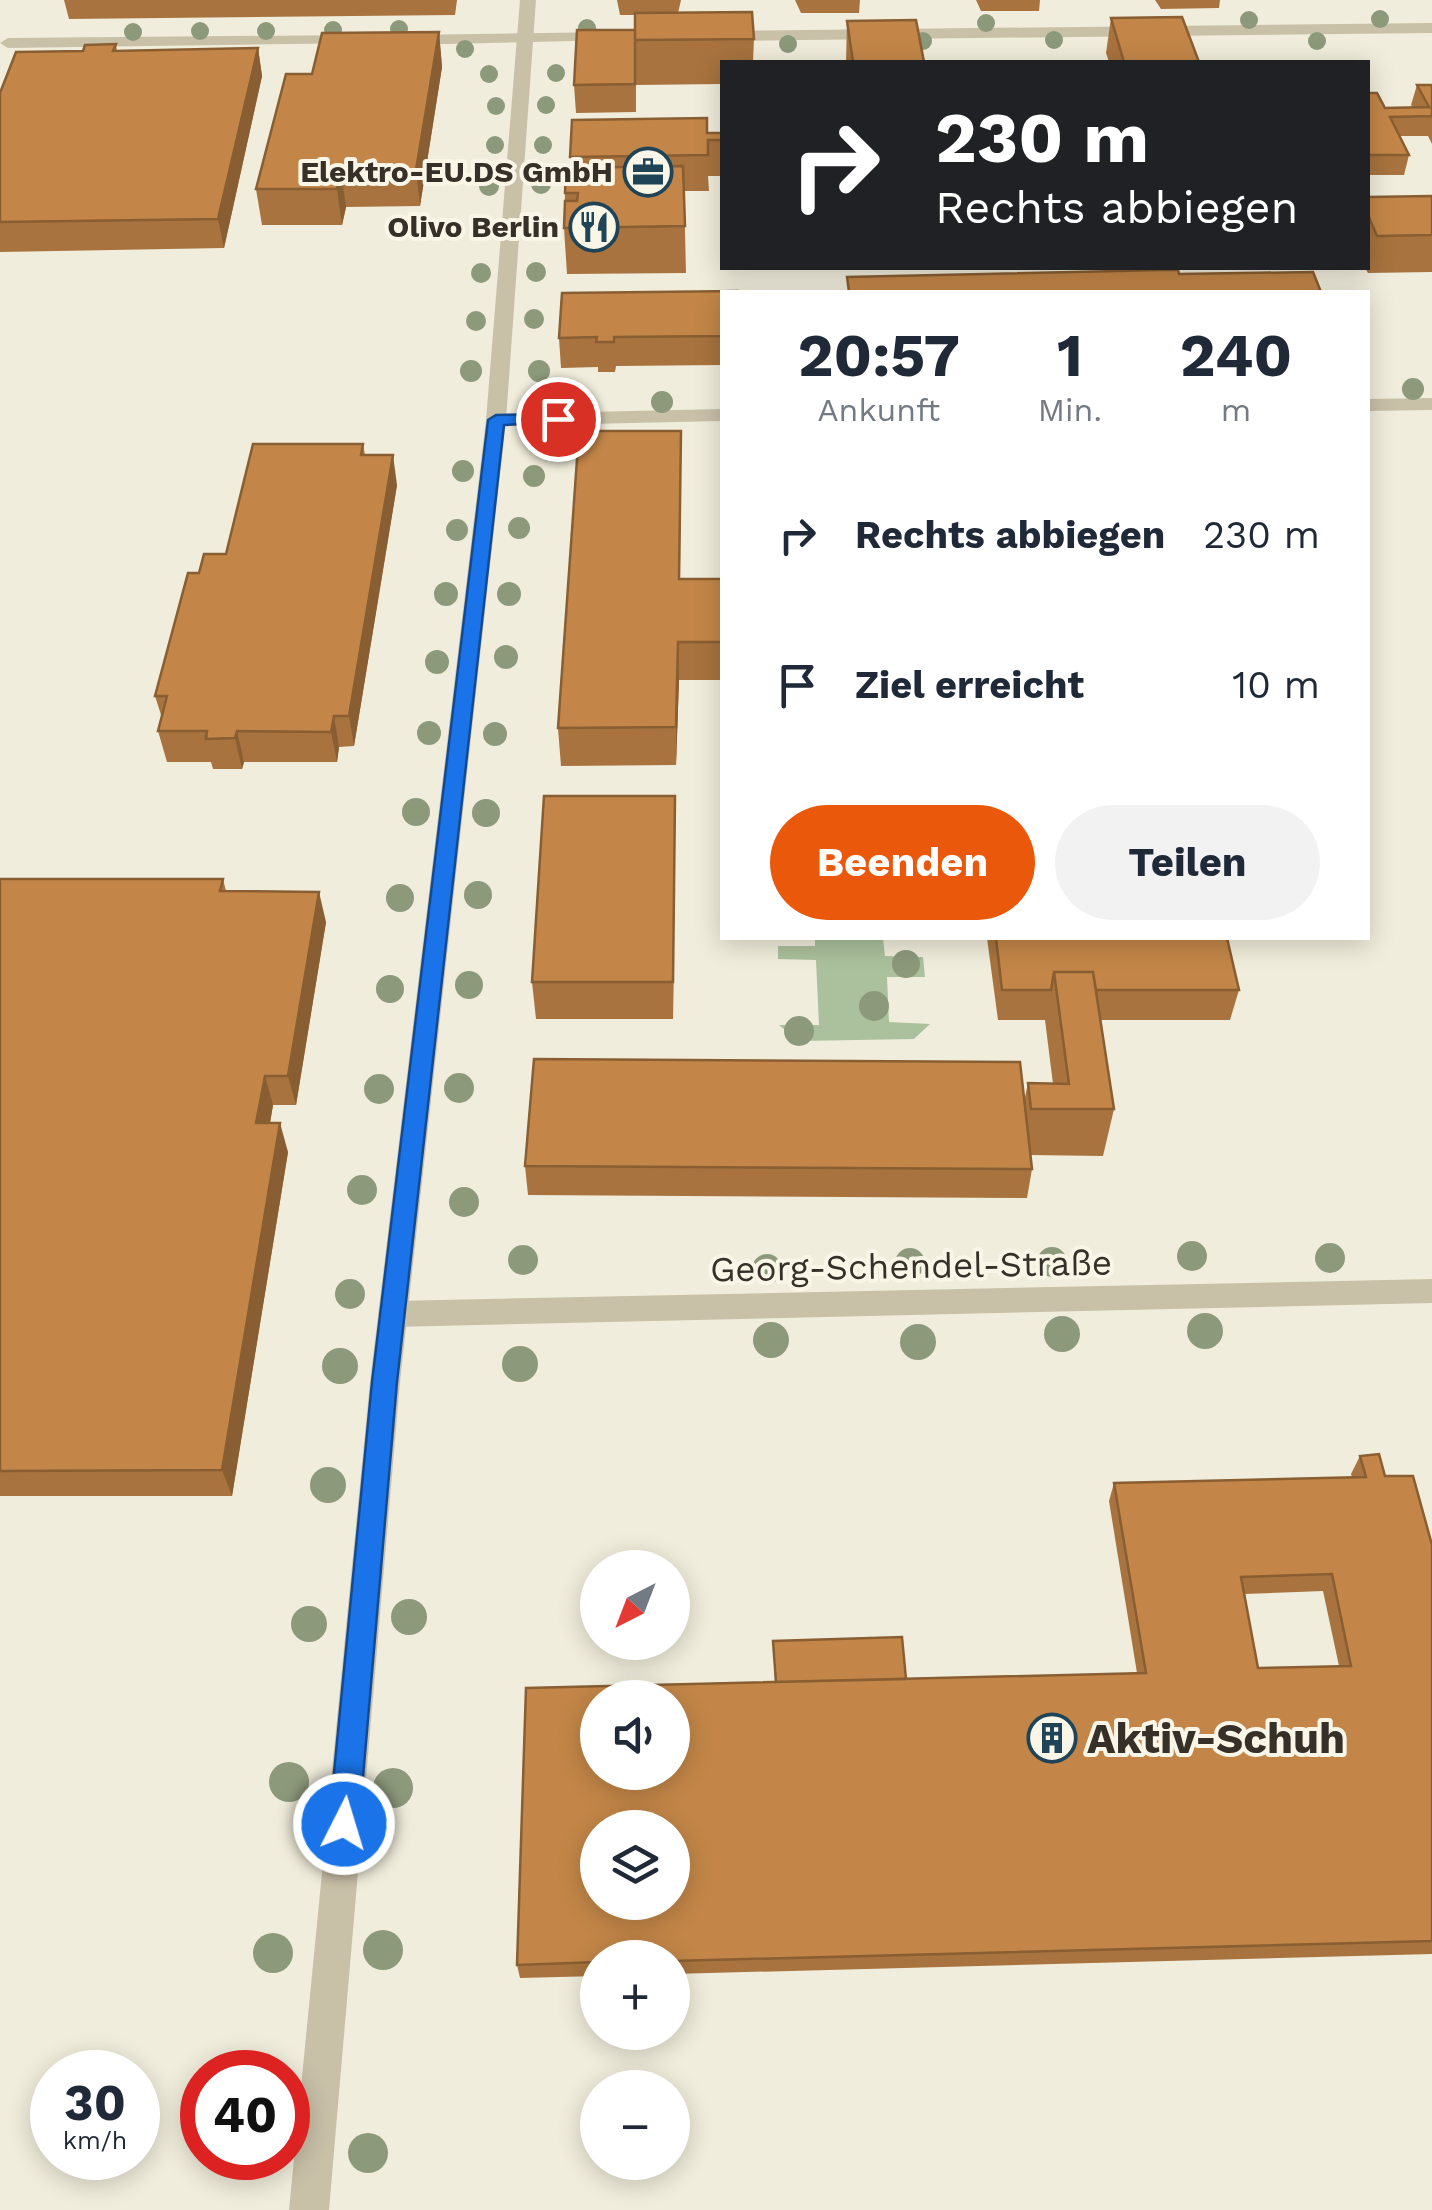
<!DOCTYPE html>
<html lang="de">
<head>
<meta charset="utf-8">
<style>
  :root { --surface:#fff; --page:#f2f2f3; --text:#1f2937; --muted:#747a83; --accent:#ea580c }
  body { margin:0; font-family:"Work Sans",sans-serif; background:var(--page); color:var(--text); height:100vh; display:flex; flex-direction:column; font-size:38px; white-space:nowrap }
  * { box-sizing:border-box; margin:0 }
  p { font-size:32px; color:var(--muted) }
  .icon { flex:none; width:55px; height:55px; fill:none; stroke:currentColor; stroke-width:2; stroke-linecap:round; stroke-linejoin:round }
  .map { position:relative; flex:1; overflow:hidden }
  .drawer { position:absolute; left:720px; top:290px; width:650px; height:650px; display:flex; flex-direction:column; background:var(--surface); border-radius:0px; box-shadow:0 5px 25px #0003 }
  .drawer>* { flex:none }
  .banner { position:absolute; left:720px; top:60px; width:650px; height:210px; border-radius:0px; box-shadow:0 5px 25px #0003; background:#202124; color:#fff; overflow:hidden }
  .needle { width:65px; rotate:222deg }
  .buttons { position:absolute; left:580px; top:1550px; display:grid; gap:20px }
  .buttons a { display:grid; place-items:center; width:110px; height:110px; border-radius:50%; background:var(--surface); box-shadow:0 5px 25px #0003; font-size:50px }
  .speed { position:absolute; left:30px; top:2050px; display:flex; gap:20px; font-size:50px; font-weight:700; text-align:center }
  .speed>* { display:grid; place-content:center; width:130px; height:130px; border-radius:50%; background:var(--surface); box-shadow:0 5px 25px #0003; line-height:1 }
  .speed small { font-size:25px; font-weight:400 }
  .speed .limit { border:15px solid #d22; background:#fff; color:#111 }
  .pin { position:absolute; display:grid; place-items:center; width:85px; height:85px; color:#fff; margin:-42px; border:5px solid #fff; border-radius:50%; box-shadow:0 2px 10px #0007 }
  .me { position:absolute; width:110px; margin:-55px; rotate:5deg; stroke-linejoin:round; filter:drop-shadow(0 0 8px #0008) }
  .turn { display:flex; align-items:center; gap:35px; height:210px; padding:0 50px; font-size:45px }
  .turn .icon { width:130px; height:130px; stroke-width:2.5 }
  .turn b { display:block; font-size:70px; line-height:85px }
  .eta { display:flex; justify-content:space-evenly; align-items:center; height:170px; text-align:center }
  .eta b { font-size:60px; font-weight:700; line-height:70px }
  .button { display:flex; gap:20px; margin-top:auto; padding:20px 50px }
  .button a { flex:1; height:115px; border-radius:60px; background:var(--accent); color:#fff; font-size:40px; font-weight:700; line-height:115px; text-align:center }
  .button a+a { background:var(--page); color:var(--text) }
  ul { padding:0; list-style:none }
  li { display:flex; align-items:center; gap:30px; height:150px; padding:0 50px }
  li div { flex:1 }
  li b { display:block; font-size:38px }
  li em { font-style:normal }
  .map>svg:first-child { display:block }
</style>
</head>
<body>
<div class="map">
<svg width="1432" height="2210" viewBox="0 0 1432 2210">
  <rect width="100%" height="100%" fill="#f1eddc"/>
  <path fill="#abc09c" d="M815 938H883L885 956 923 957 925 977H887L889 1022 930 1024 914 1039 799 1041 779 1025H819L816 960 778 959V946H815Z"/>
  <g fill="none" stroke-linecap="round" stroke-linejoin="round">
    <path fill="#c9c0a8" fill-rule="evenodd" d="M1432 23V33L715 41 707 36 715 31Z
      M612 32 618 34V40L405 45 397 40 405 35Z
      M357 35 363 37V43L8 48 0 43 8 38Z
      M1432 398V410L1368 411V399Z
      M722 409V421L496 426 486 420 496 414Z
      M1432 1279V1303L393 1327 382 1323 378 1314 382 1305 393 1301Z"/>
    <path fill="#c9c0a8" fill-rule="evenodd" d="M520 0H536L506 420 400 1382 329 2210H289L370 1382 486 420Z"/>
  </g>
  <g fill="#8d997b">
    <circle cx="1380" cy="19" r="9"/>
    <circle cx="1249" cy="20" r="9"/>
    <circle cx="986" cy="23" r="9"/>
    <circle cx="587" cy="28" r="9"/>
    <circle cx="399" cy="29" r="9"/>
    <circle cx="333" cy="30" r="9"/>
    <circle cx="200" cy="31" r="9"/>
    <circle cx="266" cy="31" r="9"/>
    <circle cx="133" cy="32" r="9"/>
    <circle cx="1054" cy="40" r="9"/>
    <circle cx="923" cy="41" r="9"/>
    <circle cx="1317" cy="41" r="9"/>
    <circle cx="788" cy="44" r="9"/>
    <circle cx="465" cy="49" r="9"/>
    <circle cx="556" cy="73" r="9"/>
    <circle cx="489" cy="74" r="9"/>
    <circle cx="546" cy="105" r="9"/>
    <circle cx="496" cy="106" r="9"/>
    <circle cx="495" cy="145" r="9"/>
    <circle cx="543" cy="145" r="9"/>
    <circle cx="541" cy="184" r="10"/>
    <circle cx="489" cy="186" r="10"/>
    <circle cx="540" cy="227" r="10"/>
    <circle cx="486" cy="228" r="10"/>
    <circle cx="536" cy="272" r="10"/>
    <circle cx="481" cy="273" r="10"/>
    <circle cx="534" cy="319" r="10"/>
    <circle cx="476" cy="321" r="10"/>
    <circle cx="471" cy="371" r="11"/>
    <circle cx="539" cy="371" r="11"/>
    <circle cx="1413" cy="389" r="11"/>
    <circle cx="572" cy="402" r="11"/>
    <circle cx="662" cy="402" r="11"/>
    <circle cx="573" cy="434" r="11"/>
    <circle cx="463" cy="471" r="11"/>
    <circle cx="534" cy="476" r="11"/>
    <circle cx="519" cy="528" r="11"/>
    <circle cx="457" cy="530" r="11"/>
    <circle cx="446" cy="594" r="12"/>
    <circle cx="509" cy="594" r="12"/>
    <circle cx="506" cy="657" r="12"/>
    <circle cx="437" cy="662" r="12"/>
    <circle cx="429" cy="733" r="12"/>
    <circle cx="495" cy="734" r="12"/>
    <circle cx="416" cy="812" r="14"/>
    <circle cx="486" cy="813" r="14"/>
    <circle cx="478" cy="895" r="14"/>
    <circle cx="400" cy="898" r="14"/>
    <circle cx="906" cy="964" r="14"/>
    <circle cx="469" cy="985" r="14"/>
    <circle cx="390" cy="989" r="14"/>
    <circle cx="874" cy="1006" r="15"/>
    <circle cx="799" cy="1031" r="15"/>
    <circle cx="459" cy="1088" r="15"/>
    <circle cx="379" cy="1089" r="15"/>
    <circle cx="362" cy="1190" r="15"/>
    <circle cx="464" cy="1202" r="15"/>
    <circle cx="1192" cy="1256" r="15"/>
    <circle cx="1330" cy="1258" r="15"/>
    <circle cx="523" cy="1260" r="15"/>
    <circle cx="1052" cy="1262" r="15"/>
    <circle cx="910" cy="1263" r="15"/>
    <circle cx="767" cy="1269" r="15"/>
    <circle cx="350" cy="1294" r="15"/>
    <circle cx="1205" cy="1331" r="18"/>
    <circle cx="1062" cy="1334" r="18"/>
    <circle cx="771" cy="1340" r="18"/>
    <circle cx="918" cy="1342" r="18"/>
    <circle cx="520" cy="1364" r="18"/>
    <circle cx="340" cy="1366" r="18"/>
    <circle cx="328" cy="1485" r="18"/>
    <circle cx="409" cy="1617" r="18"/>
    <circle cx="309" cy="1624" r="18"/>
    <circle cx="289" cy="1782" r="20"/>
    <circle cx="393" cy="1788" r="20"/>
    <circle cx="383" cy="1950" r="20"/>
    <circle cx="273" cy="1953" r="20"/>
    <circle cx="368" cy="2153" r="20"/>
  </g>
  <path fill="#a8733e" fill-rule="evenodd" d="M64 0H457L455 15 69 19Z
    M617 0H681L678 13 754 39 753 62H722V84L636 85V82V112L576 113 574 85 635 30V15H620Z
    M795 0H860L859 13H801Z
    M976 0H1040L1039 11H981Z
    M1155 0H1220L1219 8 1161 9Z
    M1111 18 1199 62H1109L1106 53Z
    M847 21 924 62H846Z
    M439 32 442 67 420 206 346 207 342 225H262L256 189 312 74Z
    M116 44 117 51 258 48 262 76 224 248 0 252V93L83 51Z
    M1417 85H1432V144L1428 136H1400L1409 155 1404 175H1368V93L1385 108 1413 107 1411 105Z
    M707 133H722V176H708L709 191H684L686 273 567 274 564 228 565 193 571 168 570 157Z
    M1432 196V272L1368 273 1365 268H1368V197Z
    M722 292V365L616 366 615 372H598V367L561 368 559 338Z
    M681 431 680 579H722V680H679L676 765 561 766 558 728Z
    M363 444 365 455 397 485 354 746 339 747 337 762H244L242 769H213L211 762H167L158 731 162 718 155 696 199 573 226 554Z
    M675 796 673 1019H536L532 982Z
    M0 879H223L226 891 326 922 296 1105H273L270 1123 288 1152 232 1496H0Z
    M987 938H1227L1239 990 1230 1020H1101L1114 1109 1103 1156 1031 1155 1032 1169 1027 1198 528 1195 525 1166 1024 1102 1028 1083 1053 1084 1045 1020H998Z
    M1360 1456 1385 1476 1432 1545V1954L672 1974V1958H598V1976L520 1978 517 1965 775 1682 773 1641 906 1679 1137 1673 1109 1501 1114 1483 1352 1477 1351 1474ZM1323 1591 1339 1666 1258 1668 1245 1594Z"/>
  <path fill="#885e32" d="M439 32 442 67 420 206 416 170Z
    M258 48 262 76 224 248 218 219Z
    M341 171 346 207 342 225 337 189Z
    M681 431V469L679 617V579Z
    M393 455 397 485 354 746 349 716Z
    M678 642 679 680 676 765V727Z
    M334 716 339 747 337 762 331 732Z
    M237 731 244 762 242 769 235 738Z
    M675 796V834L673 1019V982Z
    M319 892 326 922 296 1105 288 1076Z
    M265 1076 273 1105 265 1152 256 1123Z
    M280 1123 288 1152 232 1496 222 1470Z"/>
  <path fill="#c38648" stroke="#885e32" stroke-width="2.5" fill-rule="evenodd" d="M752 12 754 39 635 40V13Z
    M1182 17 1199 62H1124L1111 18Z
    M916 20 924 62H853L847 21Z
    M577 30H635V84L574 85Z
    M439 32 416 170 341 171 337 189H256L286 74H312L322 33Z
    M116 44 113 51 258 48 218 219 0 222V93L16 52 83 51 85 45Z
    M1417 85H1432V116L1390 117 1409 155H1368V93H1377L1385 108 1429 107Z
    M707 118V133H722V140H708V155L570 157 572 120Z
    M683 166 685 226 564 228 565 201H577L578 193H565L566 168Z
    M1432 196V235L1377 236 1368 215V197Z
    M1162 270H1178L1179 274 1313 272 1321 292H849L847 277Z
    M738 291 739 292H722V336L614 337V342H596L597 337 559 338 562 293Z
    M579 431H681L679 579H722V642H678L676 727 558 728Z
    M253 444H363L361 455H393L349 716H334L331 732 237 731 235 738 206 739 207 731H158L167 696H155L188 573H199L204 554H226Z
    M544 796H675L673 982H532Z
    M0 879H223L220 891 319 892 288 1076H265L256 1123H280L222 1470 0 1471Z
    M996 938H1227L1239 990H1096L1093 972H1054L1051 990H1002Z
    M1054 972H1093L1114 1109H1031L1028 1083 1069 1084Z
    M534 1059 1020 1062 1032 1169 525 1166Z
    M1379 1454 1385 1476H1413L1432 1545V1941L672 1961V1958H598V1962L517 1965 526 1688 1146 1673 1114 1483 1366 1477 1360 1456ZM1332 1574 1351 1666 1258 1668 1241 1577ZM598 1698H672V1772H598ZM598 1828H672V1902H598Z
    M902 1637 906 1679 776 1682 773 1641Z"/>
  <path fill="#1a73e8" stroke="#114b97" stroke-width="2.5" d="M558 414 566 419 564 422 504 425 397 1382 359 1824 354 1835 344 1839 334 1835 329 1824 372 1382 488 420 496 415Z"/>
  <defs>
    <g id="office-ring" transform="scale(2.5)"><circle r="9.5" fill="#f9f6e8" stroke="#1f4457" stroke-width="1.5"/><path d="M-6-3h4V-5.5h4V-3h4V5H-6ZM-1-4.5V-3h2v-1.5ZM-6 0V1H6V0Z" fill="#1f4457"/></g>
    <g id="restaurant-ring" transform="scale(2.5)"><circle r="9.5" fill="#f9f6e8" stroke="#1f4457" stroke-width="1.5"/><path d="M-5-6h1v4h1v-4h1v4h1v-4h1v5L-1.5 .5V6h-2V.5L-5-1ZM5-6V6H3V1.5H1.5Q1.5-4 5-6Z" fill="#1f4457"/></g>
    <g id="building-ring" transform="scale(2.5)"><circle r="9.5" fill="#f9f6e8" stroke="#1f4457" stroke-width="1.5"/><path d="M-4-6H4V6H1V3H-1V6H-4ZM-2.5-4.3h1.7v1.8h-1.7ZM.8-4.3h1.7v1.8H.8ZM-2.5-1h1.7V.8h-1.7ZM.8-1h1.7V.8H.8Z" fill="#1f4457"/></g>
  </defs>
  <g fill-rule="evenodd">
    <use href="#office-ring" x="648" y="172"/>
    <use href="#restaurant-ring" x="594" y="227"/>
    <use href="#building-ring" x="1052" y="1738"/>
  </g>
  <g text-anchor="middle" stroke-width="8" stroke-linejoin="round" paint-order="stroke">
    <g font-size="30" font-weight="bold" fill="#363028" stroke="#f9f6e8" text-anchor="end">
      <text x="613" y="182">Elektro-EU.DS GmbH</text>
      <text x="559" y="237">Olivo Berlin</text>
    </g>
    <g font-size="35" fill="#363028" stroke="#f9f6e8">
      <text transform="translate(911 1266) rotate(-1)" y="12">Georg-Schendel-Straße</text>
    </g>
    <g font-size="42" font-weight="bold" fill="#363028" stroke="#f9f6e8" text-anchor="start">
      <text x="1087" y="1753">Aktiv-Schuh</text>
    </g>
  </g>
</svg>
<div class="buttons">
<a><svg class="needle" viewBox="-14 -14 28 28"><path d="M0-13l5 13h-10z" fill="#e53935"/><path d="M0 13l5-13h-10z" fill="#747a83"/></svg></a>
<a><svg class="icon" aria-label="sound" viewBox="0 0 24 24"><path d="M4 9h4l5-4v14l-5-4H4zM17 9q2 3 0 6"/></svg></a>
<a><svg class="icon" aria-label="layers" viewBox="0 0 24 24"><path d="M12 4l9 5-9 5-9-5zM3 14l9 5 9-5"/></svg></a>
<a>+</a>
<a>−</a>
</div>
<div class="speed"><div>30<small>km/h</small></div><div class="limit">40</div></div>
<div class="pin" style="left:558px;top:419px;background:#d93025"><svg class="icon" aria-label="arrive" viewBox="0 0 24 24"><path d="M6 21V4h12l-3 4 3 4H6"/></svg></div>
<svg class="me" style="left:344px;top:1824px" viewBox="-20 -20 40 40"><circle r="17" fill="#1a73e8" stroke="#fff" stroke-width="3"/><path d="M0-11L8 9 0 5-8 9z" fill="#fff"/></svg>
<div class="banner">
<div class="turn"><svg class="icon" aria-label="right" viewBox="0 0 24 24"><path d="M7 20v-9h11M14 6l5 5-5 5"/></svg><div><b>230 m</b>Rechts abbiegen</div></div>
</div>
<section class="drawer">
<div class="eta">
<div><b>20:57</b><p>Ankunft</p></div>
<div><b>1</b><p>Min.</p></div>
<div><b>240</b><p>m</p></div>
</div>
<ul>
<li><svg class="icon" aria-label="right" viewBox="0 0 24 24"><path d="M7 20v-9h11M14 6l5 5-5 5"/></svg><div><b>Rechts abbiegen</b></div><em>230 m</em></li>
<li><svg class="icon" aria-label="arrive" viewBox="0 0 24 24"><path d="M6 21V4h12l-3 4 3 4H6"/></svg><div><b>Ziel erreicht</b></div><em>10 m</em></li>
</ul>
<div class="button"><a>Beenden</a><a>Teilen</a></div>
</section>
</div>
</body>
</html>
